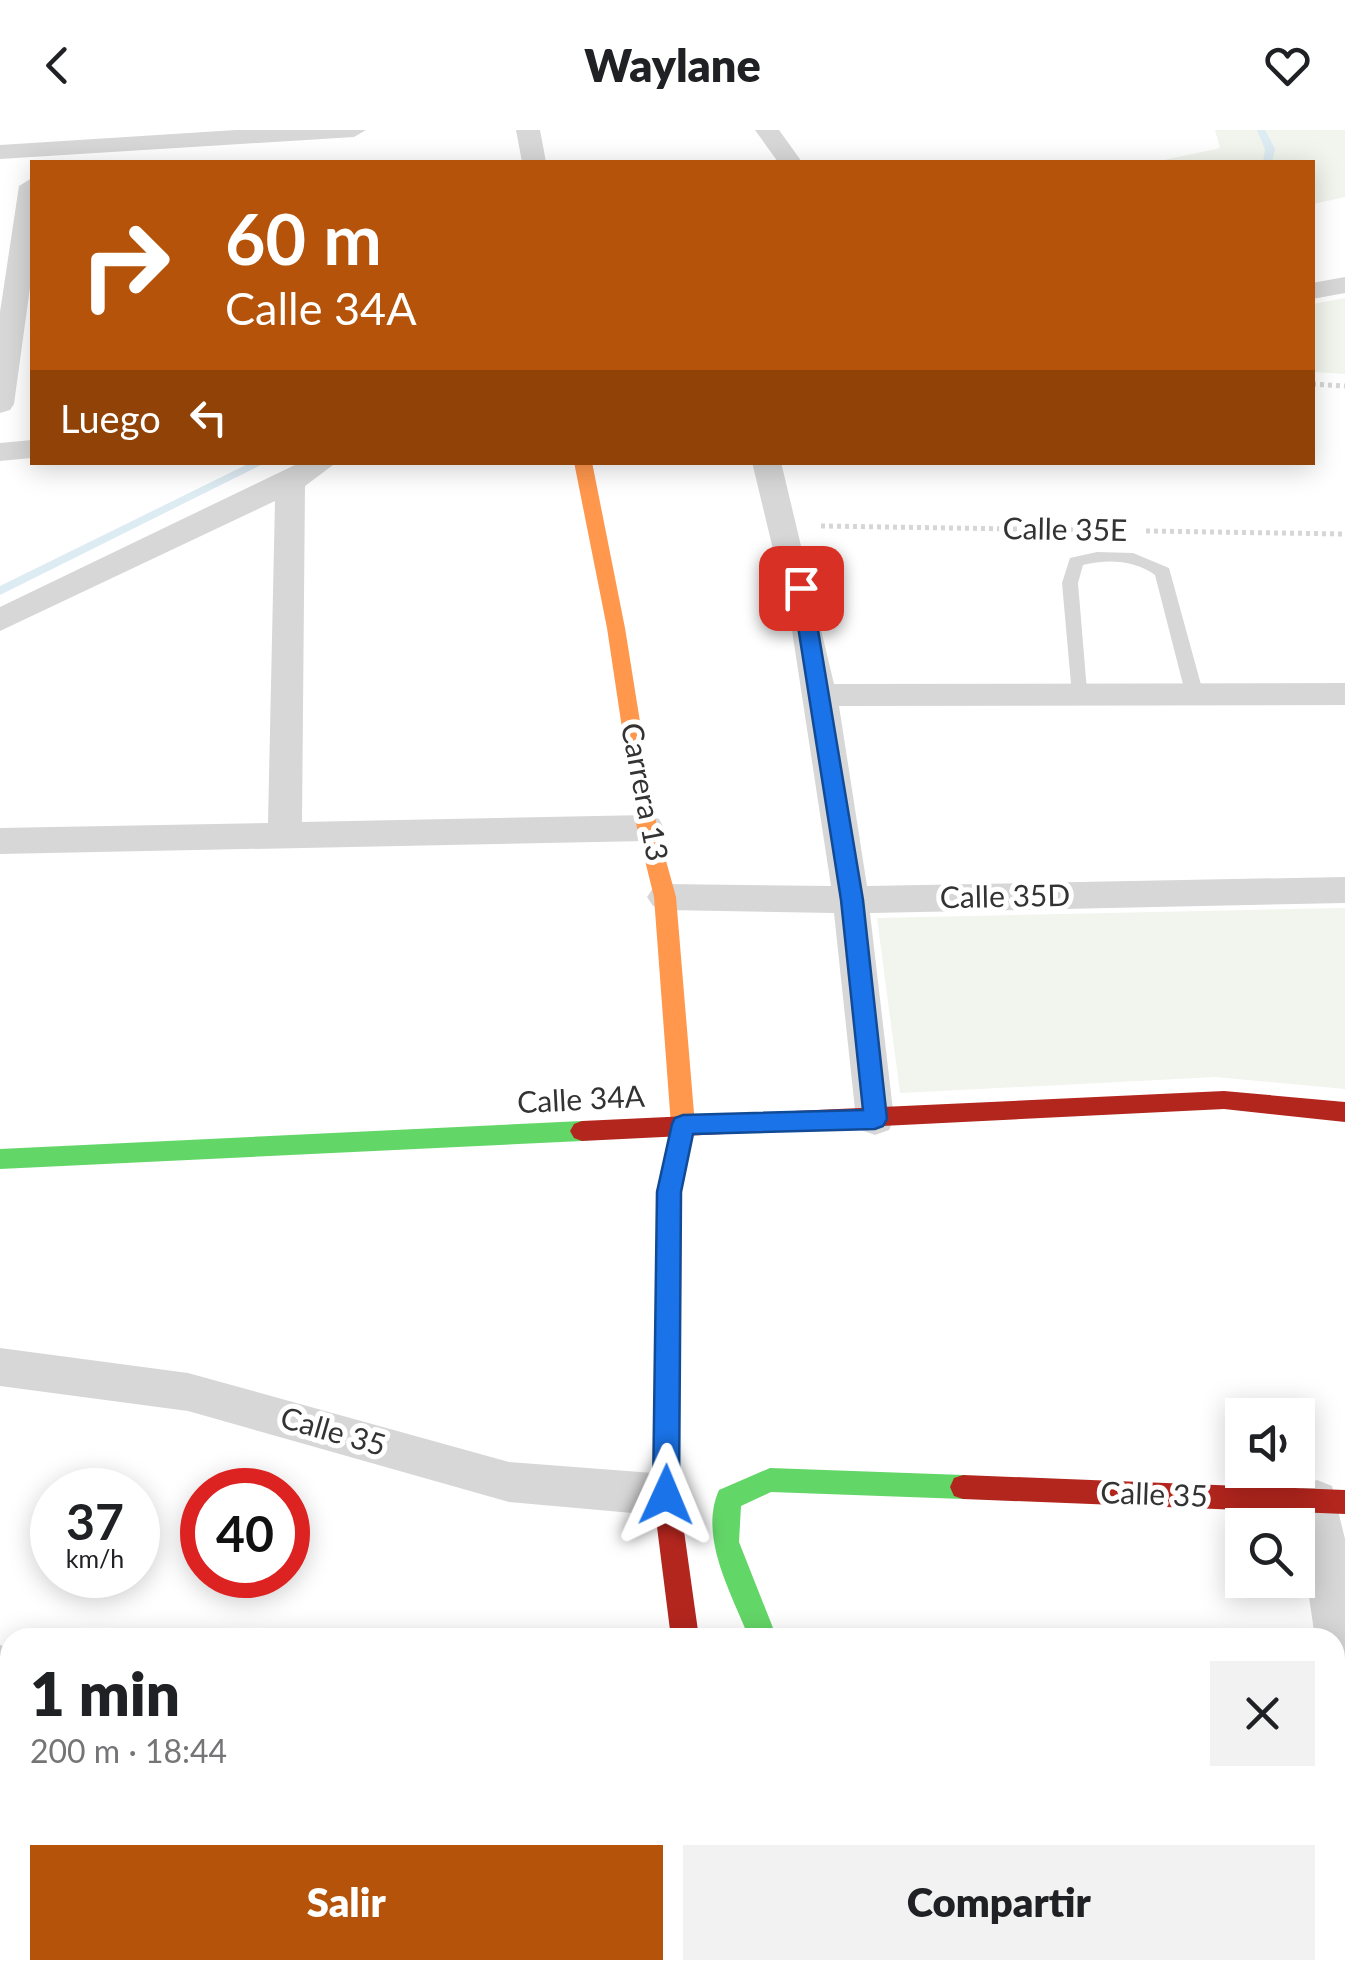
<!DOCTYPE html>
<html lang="es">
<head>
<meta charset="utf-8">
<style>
  :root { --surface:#fff; --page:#f2f2f2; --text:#202124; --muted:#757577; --accent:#b45309 }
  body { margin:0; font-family:Lato,sans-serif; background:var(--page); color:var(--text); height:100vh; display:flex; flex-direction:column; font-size:38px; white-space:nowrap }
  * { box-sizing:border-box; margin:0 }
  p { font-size:32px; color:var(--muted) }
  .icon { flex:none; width:55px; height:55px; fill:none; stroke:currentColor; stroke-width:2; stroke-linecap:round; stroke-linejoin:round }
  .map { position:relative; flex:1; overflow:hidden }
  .side { position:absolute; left:0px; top:1498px; width:1345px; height:352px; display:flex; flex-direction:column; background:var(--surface); border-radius:30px 30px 0 0; box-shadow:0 5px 25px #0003 }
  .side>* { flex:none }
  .hud { position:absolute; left:30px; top:30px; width:1285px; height:305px; border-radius:0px; box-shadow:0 5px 25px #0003; background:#b45309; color:#fff; overflow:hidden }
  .fabs { position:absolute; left:1225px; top:1268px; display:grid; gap:20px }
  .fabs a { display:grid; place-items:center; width:90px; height:90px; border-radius:0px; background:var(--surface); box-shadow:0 5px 25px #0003; font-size:50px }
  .speed { position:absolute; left:30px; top:1338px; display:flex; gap:20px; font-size:50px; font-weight:700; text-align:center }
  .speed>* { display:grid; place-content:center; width:130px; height:130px; border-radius:50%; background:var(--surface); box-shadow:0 5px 25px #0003; line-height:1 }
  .speed small { font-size:25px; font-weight:400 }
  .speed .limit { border:15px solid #d22; background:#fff; color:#111 }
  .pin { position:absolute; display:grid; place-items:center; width:85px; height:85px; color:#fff; margin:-42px; border-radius:20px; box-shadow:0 5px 15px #0006 }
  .me { position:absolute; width:110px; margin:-55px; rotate:1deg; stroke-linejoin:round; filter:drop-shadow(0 0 8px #0008) }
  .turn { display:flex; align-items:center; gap:35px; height:210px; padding:0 30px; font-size:45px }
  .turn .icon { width:130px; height:130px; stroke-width:2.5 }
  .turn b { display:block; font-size:70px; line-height:85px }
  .then { display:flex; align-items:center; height:95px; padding:0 30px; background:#0003; gap:20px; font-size:38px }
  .round { display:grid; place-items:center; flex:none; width:105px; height:105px; border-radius:0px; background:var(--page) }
  .headline { display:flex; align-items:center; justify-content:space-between; height:170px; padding:0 30px }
  h1 { font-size:60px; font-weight:800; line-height:75px }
  .button { display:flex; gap:20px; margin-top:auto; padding:20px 30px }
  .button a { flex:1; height:115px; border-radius:0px; background:var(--accent); color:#fff; font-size:40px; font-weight:800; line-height:115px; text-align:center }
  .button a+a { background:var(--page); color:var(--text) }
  header { display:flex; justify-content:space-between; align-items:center; height:130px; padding:0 30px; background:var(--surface); font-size:45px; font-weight:800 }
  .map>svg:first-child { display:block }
</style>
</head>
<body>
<header><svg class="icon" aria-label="back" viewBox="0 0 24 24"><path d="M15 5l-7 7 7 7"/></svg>Waylane<svg class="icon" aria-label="heart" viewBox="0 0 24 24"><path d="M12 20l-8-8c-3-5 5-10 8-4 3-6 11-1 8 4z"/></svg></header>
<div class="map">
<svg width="1345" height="1848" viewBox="0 0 1345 1848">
  <rect width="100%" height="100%" fill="#fff"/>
  <path fill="#f1f5ed" d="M1215 0H1345V67L1313 74 1312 32H1155L1220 18Z
    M1345 168V244L1313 242V174Z
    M1345 778V959L1216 947 900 963 877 788Z"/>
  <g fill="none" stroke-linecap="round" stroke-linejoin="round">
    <path fill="#ddebf3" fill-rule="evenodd" d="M1257 0H1265L1275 19 1272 32H1263L1265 19Z
      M252 332H267L0 465V456Z"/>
    <path stroke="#d6d6d6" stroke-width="5" stroke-dasharray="4 4" stroke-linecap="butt" d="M1312 254 1345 256
      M821 396 1078 400
      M1146 401 1345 404"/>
    <path stroke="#d6d6d6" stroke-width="8" stroke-dasharray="6 6" stroke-linecap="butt" d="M1335 1724 1345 1723"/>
    <path fill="#d7d7d7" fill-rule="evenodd" d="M1097 422 1133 423 1169 438 1203 562 1200 566 1194 568 1185 562 1155 445C1134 430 1108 429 1083 435L1078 453 1087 561 1084 565H1072L1062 453 1070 428Z"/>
    <path fill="#d7d7d7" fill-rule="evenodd" d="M236 0H366L354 7 0 29V15Z
      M516 0H540L546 32H522Z
      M755 0H779L802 32H778Z
      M32 48V143L14 274 10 280 0 283V182L19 56Z
      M1345 147V163L1312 169V153Z
      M32 310V328L0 331V313Z
      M301 332H337L305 356 302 692 647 685 659 689 664 698 659 707 647 711 0 724V698L268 693 275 371 0 501V477Z
      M752 332H781L834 554 1345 553V575L839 576 867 756 1345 747V773L870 783 894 989 889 1000 875 1005 861 1000 856 989 834 783 665 780 653 776 647 767 653 758 665 754 831 756 791 494Z
      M0 1218 188 1243 509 1332 666 1344 681 1350 688 1365 681 1380 666 1386 509 1372 188 1281 0 1256Z
      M1317 1350 1332 1356 1345 1409V1576L1335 1572V1508H1315L1295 1371 1302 1356Z
      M0 1515 10 1518V1564L0 1561Z
      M0 1613 10 1616V1664L0 1661Z
      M10 1821V1840H51L48 1848H0Z
      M345 1840H395L393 1848H343Z
      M621 1840H694L697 1848H624Z
      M742 1840H792L790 1848H740Z"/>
    <path fill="#63d668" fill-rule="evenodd" d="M582 991 590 994 594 1001 590 1008 582 1011 0 1039V1019Z
      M770 1338 963 1345 972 1348 976 1357 972 1366 963 1369 771 1362 741 1376 739 1412 777 1508H749C732 1464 698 1407 719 1360Z"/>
    <path fill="#ff974d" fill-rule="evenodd" d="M574 332H592L625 498 657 698 676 767 695 995 687 1023 679 1026 671 1023 667 1016 671 995 654 767 637 698 607 498Z"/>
    <path fill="#b3261e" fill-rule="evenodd" d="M1224 961 1345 972V992L1224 979 582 1011 574 1008 570 1001 574 994 582 991Z
      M679 1006 687 1009 691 1016 681 1063 679 1365 699 1508H671L653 1365 657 1063 667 1016 671 1009Z
      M963 1345 1345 1360V1384L963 1369 954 1366 950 1357 954 1348Z"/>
  </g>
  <path fill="#1a73e8" stroke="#114b97" stroke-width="2.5" d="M801 452 811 458 863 770 887 989 883 996 875 999 693 1004 681 1062 679 1365 675 1374 666 1378 657 1374 653 1365 657 1062 672 994 675 988 683 985 863 980 841 770 792 458Z"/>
  <g text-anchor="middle" stroke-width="10" stroke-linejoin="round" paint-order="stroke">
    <g font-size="30" fill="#333" stroke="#fff">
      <text transform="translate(1065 400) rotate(1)" y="10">Calle 35E</text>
      <text transform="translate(644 662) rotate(79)" y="10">Carrera 13</text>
      <text transform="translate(1005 767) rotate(-1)" y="10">Calle 35D</text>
      <text transform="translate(581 970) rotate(-3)" y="10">Calle 34A</text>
      <text transform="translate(333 1302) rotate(16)" y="10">Calle 35</text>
      <text transform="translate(1154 1365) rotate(2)" y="10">Calle 35</text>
    </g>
  </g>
</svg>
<div class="fabs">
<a><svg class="icon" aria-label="sound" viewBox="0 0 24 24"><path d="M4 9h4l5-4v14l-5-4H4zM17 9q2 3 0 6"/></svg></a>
<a><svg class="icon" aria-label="search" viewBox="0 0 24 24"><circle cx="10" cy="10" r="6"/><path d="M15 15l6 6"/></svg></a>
</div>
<div class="speed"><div>37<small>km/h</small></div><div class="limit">40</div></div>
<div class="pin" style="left:801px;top:458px;background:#d93025"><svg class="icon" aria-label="arrive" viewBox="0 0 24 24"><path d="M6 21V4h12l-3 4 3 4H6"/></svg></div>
<svg class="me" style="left:666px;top:1365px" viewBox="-20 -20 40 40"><path d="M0-17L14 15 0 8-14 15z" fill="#1a73e8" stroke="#fff" stroke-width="4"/></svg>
<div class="hud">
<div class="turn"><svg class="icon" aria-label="right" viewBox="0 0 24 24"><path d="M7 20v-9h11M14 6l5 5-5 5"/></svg><div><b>60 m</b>Calle 34A</div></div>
<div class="then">Luego<svg class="icon" aria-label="left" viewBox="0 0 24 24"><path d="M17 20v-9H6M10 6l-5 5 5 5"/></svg></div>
</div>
<section class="side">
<div class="headline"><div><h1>1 min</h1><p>200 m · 18:44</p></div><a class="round"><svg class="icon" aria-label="close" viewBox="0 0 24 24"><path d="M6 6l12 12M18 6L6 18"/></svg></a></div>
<div class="button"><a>Salir</a><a>Compartir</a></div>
</section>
</div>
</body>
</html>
